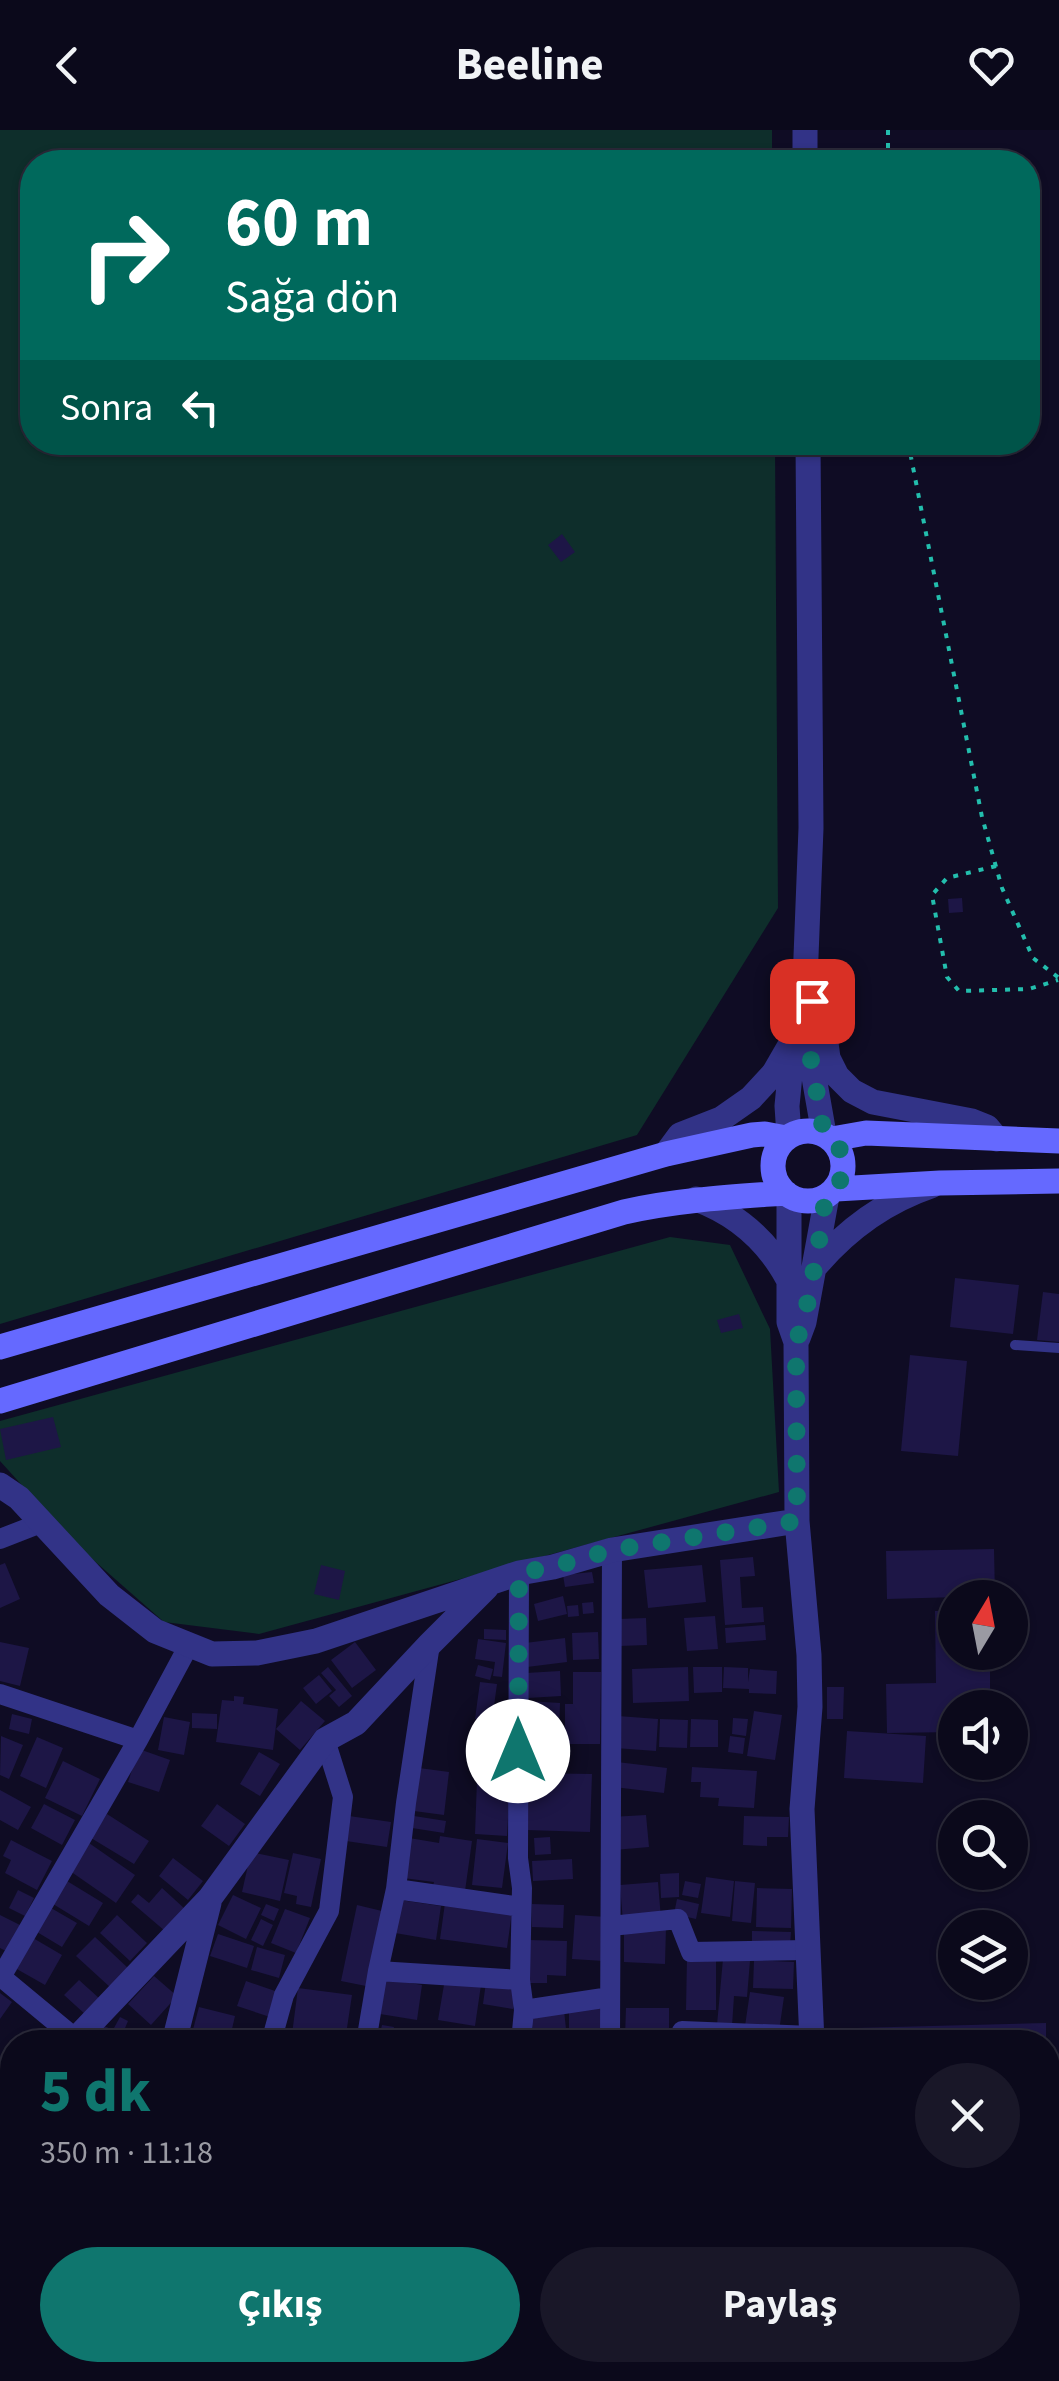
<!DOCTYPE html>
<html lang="tr">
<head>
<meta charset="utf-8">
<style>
  :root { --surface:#0b091b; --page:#191728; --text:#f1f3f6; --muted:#9a9aa3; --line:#2b2a3a; --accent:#0f766e }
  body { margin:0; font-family:"Source Sans 3",sans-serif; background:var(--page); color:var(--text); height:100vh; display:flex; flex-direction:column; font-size:38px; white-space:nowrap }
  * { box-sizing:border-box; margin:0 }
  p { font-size:32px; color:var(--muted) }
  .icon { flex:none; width:55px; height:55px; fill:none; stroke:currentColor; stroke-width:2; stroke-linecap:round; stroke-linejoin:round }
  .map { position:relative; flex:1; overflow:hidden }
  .drawer { position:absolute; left:0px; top:1900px; width:1060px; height:352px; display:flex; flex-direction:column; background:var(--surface); border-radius:40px 40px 0 0; box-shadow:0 2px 8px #0004,0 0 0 2px var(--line) }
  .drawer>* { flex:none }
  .hud { position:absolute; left:20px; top:20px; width:1020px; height:305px; border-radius:40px; box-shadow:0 2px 8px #0004,0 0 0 2px var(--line); background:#00695c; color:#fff; overflow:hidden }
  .needle { width:65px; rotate:10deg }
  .controls { position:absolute; left:938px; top:1450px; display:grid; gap:20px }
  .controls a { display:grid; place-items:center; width:90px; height:90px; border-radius:50%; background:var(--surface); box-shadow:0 2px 8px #0004,0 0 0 2px var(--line); font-size:50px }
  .pin { position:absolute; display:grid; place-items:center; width:85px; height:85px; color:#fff; margin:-42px; border-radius:20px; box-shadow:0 5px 15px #0006 }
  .me { position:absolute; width:110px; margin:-55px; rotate:0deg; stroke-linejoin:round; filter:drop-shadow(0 0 8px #0008) }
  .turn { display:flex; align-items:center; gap:35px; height:210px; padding:0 40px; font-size:45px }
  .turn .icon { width:130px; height:130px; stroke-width:2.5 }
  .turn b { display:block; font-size:70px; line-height:85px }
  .then { display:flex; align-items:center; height:95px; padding:0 40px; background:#0003; gap:20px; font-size:38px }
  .round { display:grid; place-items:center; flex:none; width:105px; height:105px; border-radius:52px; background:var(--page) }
  .headline { display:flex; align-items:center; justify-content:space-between; height:170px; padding:0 40px }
  h1 { font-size:60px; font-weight:700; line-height:75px; color:var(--accent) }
  .action { display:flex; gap:20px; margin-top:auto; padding:20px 40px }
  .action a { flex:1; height:115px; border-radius:60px; background:var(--accent); color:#fff; font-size:40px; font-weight:700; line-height:115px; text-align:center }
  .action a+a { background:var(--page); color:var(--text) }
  header { display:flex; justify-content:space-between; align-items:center; height:130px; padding:0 40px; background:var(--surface); font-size:45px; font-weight:700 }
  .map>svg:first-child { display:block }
</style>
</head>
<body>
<header><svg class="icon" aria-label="back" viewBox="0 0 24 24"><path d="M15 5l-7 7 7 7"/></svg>Beeline<svg class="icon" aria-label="heart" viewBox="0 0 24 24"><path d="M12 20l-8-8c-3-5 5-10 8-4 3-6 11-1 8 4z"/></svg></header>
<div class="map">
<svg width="1059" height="2251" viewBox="0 0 1059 2251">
  <rect width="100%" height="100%" fill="#0f0c24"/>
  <path fill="#0e2e2b" d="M0 0H772V32H32V312L775 313 778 778 637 1005 0 1194Z
    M670 1107 730 1115 770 1199 779 1362 259 1504 164 1492 74 1413 0 1331V1291Z"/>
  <path fill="#1d1646" d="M562 404 575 422 561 432 548 415Z
    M962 768 963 782 949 783 948 769Z
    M955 1148 1019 1155 1013 1204 950 1197Z
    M1043 1162 1059 1164V1212L1037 1210Z
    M739 1184 743 1198 721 1203 717 1190Z
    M910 1225 967 1231 958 1326 901 1321Z
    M53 1287 61 1317 6 1330 0 1299Z
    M994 1419 995 1466 887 1469 886 1421Z
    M753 1427 755 1446 740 1447 742 1478 763 1477 764 1492 725 1495 720 1430Z
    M5 1433 20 1469 0 1478V1435Z
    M321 1435 345 1441 339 1470 314 1464Z
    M702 1435 706 1472 648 1478 644 1440Z
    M592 1442 594 1453 565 1457 563 1445Z
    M563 1466 567 1484 538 1491 534 1474Z
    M593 1472 594 1483 583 1484 582 1473Z
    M578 1475 579 1486 568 1487 567 1476Z
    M935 1481H955V1522H990V1578H955V1602L887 1603 886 1554 936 1553Z
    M715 1486 718 1519 687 1521 684 1488Z
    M646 1488 647 1515 619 1516 618 1489Z
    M765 1495 766 1510 726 1513 725 1498Z
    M484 1499 506 1500V1510L484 1509Z
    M598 1502 599 1529 573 1530 572 1503Z
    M565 1508 567 1532 527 1537 525 1513Z
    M478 1509 506 1513 502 1547 493 1546 495 1532 475 1529Z
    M0 1512 29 1518 20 1556 0 1551Z
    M355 1512 376 1540 352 1558 331 1530Z
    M478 1535 493 1539 490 1550 475 1546Z
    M328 1537 352 1566 339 1577 329 1566 336 1560 321 1543Z
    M688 1537 689 1571 633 1573 632 1539Z
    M693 1537H722V1562L694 1563Z
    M724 1537 748 1538V1552L750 1539 777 1541 776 1564 749 1563V1559L723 1558Z
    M560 1541 561 1566 528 1568 526 1543Z
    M573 1542H601L600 1614H565V1574H573Z
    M319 1545 332 1561 316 1574 303 1558Z
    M480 1552 497 1554 492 1591 475 1589Z
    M827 1557H844L843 1589H827Z
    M234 1566 244 1567 243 1574 278 1579 273 1620 216 1612 222 1570 234 1571Z
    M301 1571 325 1591 300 1620 276 1599Z
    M527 1571 560 1573 559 1603 526 1602Z
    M754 1581 782 1585 775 1630 747 1626Z
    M192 1583 217 1584V1599L192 1598Z
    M12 1584 32 1589 29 1604 9 1599Z
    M618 1586 658 1589 656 1621 615 1618Z
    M164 1587 190 1592 184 1625 158 1620Z
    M733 1588 748 1589 746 1606 732 1604Z
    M660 1589 688 1590 687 1618 659 1617Z
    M691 1589 718 1590V1617H690Z
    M481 1592H512L513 1611 481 1612Z
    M847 1601 926 1606 923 1653 844 1648Z
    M1 1606 23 1615 9 1649 0 1645Z
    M730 1606 745 1608 743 1624 728 1622Z
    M37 1607 63 1618 46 1658 20 1646Z
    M139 1619 170 1630 159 1662 128 1652Z
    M259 1622 280 1634 260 1666 240 1654Z
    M63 1631 100 1649 82 1686 45 1668Z
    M617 1632 667 1638 664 1663 614 1657Z
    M692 1637 757 1641 754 1678 718 1676 719 1668 700 1667 701 1652H691Z
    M419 1638 449 1642 444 1685 414 1681Z
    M527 1643 592 1644 590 1702 526 1700Z
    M477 1650 510 1652 507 1706 475 1704Z
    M0 1660 31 1677 18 1700 0 1690Z
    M44 1674 75 1690 62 1715 31 1698Z
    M217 1674 245 1694 229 1716 201 1696Z
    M107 1684 149 1711 134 1734 91 1708Z
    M646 1685 649 1717 614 1720 611 1687Z
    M349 1686 391 1692 387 1717 346 1711Z
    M414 1686 446 1691 444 1703 412 1698Z
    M744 1686 789 1687 788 1707H767V1716L743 1715Z
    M440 1706 472 1711 465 1761 433 1756 434 1752 403 1748 409 1708 439 1713Z
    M550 1707 551 1724 535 1725 534 1708Z
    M477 1709 508 1713 502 1758 472 1755Z
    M11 1710 52 1731 37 1760 5 1743 11 1730 3 1726Z
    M89 1713 135 1745 116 1773 70 1741Z
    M251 1722 289 1730 280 1771 242 1762Z
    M293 1723 321 1729 311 1777 296 1774 297 1766 284 1763Z
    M173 1728 203 1751 188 1770 159 1746Z
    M572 1729 573 1749 533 1751 532 1731Z
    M679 1743V1767L661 1768 660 1744Z
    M706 1747 734 1751 730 1787 701 1783Z
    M67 1751 103 1773 89 1796 53 1774Z
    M685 1751 701 1754 698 1768 682 1765Z
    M735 1751 755 1753 751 1793 732 1791Z
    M658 1752 661 1789 623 1792 620 1755Z
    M162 1758 185 1779 165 1801 131 1772 138 1764 149 1773Z
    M757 1758 792 1759 791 1798 756 1797Z
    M18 1760 34 1768 25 1786 9 1778Z
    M233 1765 261 1778 246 1809 218 1795Z
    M677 1769 699 1774 696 1789 674 1784Z
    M400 1770 441 1776 436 1810 395 1803Z
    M445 1773 512 1782 507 1818 440 1809Z
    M266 1774 279 1779 274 1791 261 1785Z
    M532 1774 564 1775 563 1798 532 1797Z
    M357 1775 382 1781 366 1856 341 1851Z
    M51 1778 77 1793 62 1817 37 1802Z
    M285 1779 310 1788 296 1823 271 1813Z
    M0 1785 20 1795 6 1821 0 1818Z
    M117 1785 147 1813 130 1831 100 1803Z
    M575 1785 607 1787 604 1831 572 1829Z
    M261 1789 273 1795 263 1816 251 1810Z
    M624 1797H666L665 1834 624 1832Z
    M752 1801 791 1802 790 1815 752 1814Z
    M218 1804 254 1816 247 1838 210 1826Z
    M95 1807 129 1839 111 1858 76 1826Z
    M33 1808 62 1825 45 1855 15 1838Z
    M528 1810 567 1811 566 1846 547 1845V1853H527Z
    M257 1817 285 1825 279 1848 251 1840Z
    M687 1827H716V1880H686Z
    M723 1829 750 1831 747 1867 734 1866 732 1896 717 1895Z
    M754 1830 794 1832 793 1859 753 1858Z
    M154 1846 177 1866 151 1895 128 1874Z
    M386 1849 422 1855 417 1890 380 1884Z
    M445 1849 481 1855 475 1896 438 1890Z
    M79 1850 100 1869 86 1885 64 1865Z
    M246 1851 278 1862 270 1887 237 1876Z
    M486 1852 517 1857 513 1879 483 1874Z
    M298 1858 352 1865 345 1911 319 1908 318 1912H291Z
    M750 1862 784 1867 779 1901 745 1896Z
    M0 1863 12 1872 0 1889Z
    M199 1877 235 1886 229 1912H214L191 1907Z
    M569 1878H604V1912L569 1910Z
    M626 1878H669V1908H625Z
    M564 1880 566 1899 533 1902 531 1882Z
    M120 1887 128 1891 123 1903 114 1898Z
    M1046 1893V1908L856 1912 855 1898Z
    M382 1895 394 1897 391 1909 379 1907Z
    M104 1896 132 1908 130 1912H97Z
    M0 1937 12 1948V1962L0 1976Z
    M1048 1962 1059 1963V1982L1048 1981Z
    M0 2020 12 2022V2055L0 2052Z
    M1057 2029H1059V2078L1051 2076Z
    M0 2068 12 2069V2101L0 2099Z
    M0 2110 12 2112V2136L0 2135Z
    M1048 2118 1059 2119V2150L1048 2148Z
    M1 2139 12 2140 6 2177 0 2176Z
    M1048 2156 1056 2158 1052 2187 1059 2188V2211L1048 2209Z
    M0 2189 9 2191 2 2232H0Z
    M1048 2223 1054 2224 1049 2251 1015 2245 1016 2240H1048Z
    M15 2240H45L43 2247 14 2244Z
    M141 2240H171L172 2251H142Z
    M188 2240H222L223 2251H189Z
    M236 2240H265L267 2251H237Z
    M267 2240H295L296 2251H268Z
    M327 2240H361L363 2251H328Z
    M382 2240H443L444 2251H383Z
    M449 2240H475L476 2243 449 2245Z
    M556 2240H574L573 2251H556Z
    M596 2240H626V2251H596Z
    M826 2240H863V2244L826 2245Z
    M869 2240H935V2246L902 2245V2251H869Z
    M942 2240H974V2244H942Z
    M982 2240H1009L1008 2246 982 2242Z"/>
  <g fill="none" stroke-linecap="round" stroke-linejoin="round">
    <path stroke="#23bead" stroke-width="4" stroke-dasharray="5 8" stroke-linecap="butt" d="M888 0V32
      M908 312 982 687 1002 758 1033 828 1059 848
      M996 736 947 748 932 765 947 847 959 861 1029 859 1058 850"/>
    <path stroke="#323387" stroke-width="10" d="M1015 1215 1059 1218"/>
    <path stroke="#323387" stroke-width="20" d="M0 1409 41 1393
      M519 1443 518 1728 522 1758 520 1850 524 1880 521 1912
      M0 1564 138 1610
      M396 1759 521 1777
      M611 1796 678 1789 691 1822 808 1820
      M378 1841 520 1850
      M0 1846 76 1909
      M1 1847 138 1610 189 1515
      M524 1880 610 1867
      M682 1901 812 1906
      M271 1912 284 1865 329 1781 343 1667 325 1610
      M366 1912 378 1841 396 1759 406 1673 430 1514
      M610 1912 612 1420
      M0 2010 12 2013
      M0 2104 12 2106
      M1048 2153 1059 2154
      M0 2181 12 2183
      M1048 2219 1059 2220
      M230 2240 233 2251
      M371 2240 372 2251
      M671 2240 673 2251
      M689 2240 798 2251
      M541 2251V2240"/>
    <path stroke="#323387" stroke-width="25" d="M805 0V32
      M811 887 825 906 828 928 837 946 852 961 873 972 972 991 987 997 997 1009
      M811 900V930L824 1004
      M789 1006 787 976 797 872 805 852 811 698 808 312
      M666 1024 680 1005 721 989 751 968 774 943 789 917
      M789 1066V1192L796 1212 797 1391 809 1525 810 1577 802 1679 812 1912
      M696 1069C737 1084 767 1110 788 1149
      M814 1138C846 1100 884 1072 931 1056
      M798 1208 804 1192 827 1066
      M0 1355 19 1368 109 1465 155 1501 212 1524 257 1523 316 1511 519 1443 553 1437 612 1420 797 1391
      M73 1912 210 1768 325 1610 356 1593 430 1514 486 1458
      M174 1912 209 1773
      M0 1999 12 1985
      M122 2240 124 2251
      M816 2240 817 2251"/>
    <path stroke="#6569ff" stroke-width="25" d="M773 1036a35 35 0 1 1 70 0a35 35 0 1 1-70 0Z
      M832 1009 866 1003 1059 1011
      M836 1059 940 1053 1059 1051
      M0 1217 666 1024 752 1005 765 1004 786 1008
      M0 1271 624 1082C677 1070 731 1067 786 1063"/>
  </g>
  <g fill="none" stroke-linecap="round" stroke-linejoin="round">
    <path stroke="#0f766e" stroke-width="18" stroke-dasharray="0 32.4" d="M518 1621 519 1443 552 1437 612 1420 797 1391 796 1212C809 1178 813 1142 820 1106 822 1095 822 1079 827 1068 833 1055 844 1054 844 1035 844 1021 835 1011 824 1004L811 930 812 871"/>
  </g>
</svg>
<div class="controls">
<a><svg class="needle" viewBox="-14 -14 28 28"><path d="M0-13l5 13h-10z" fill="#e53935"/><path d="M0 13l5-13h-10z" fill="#9a9aa3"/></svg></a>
<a><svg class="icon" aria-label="sound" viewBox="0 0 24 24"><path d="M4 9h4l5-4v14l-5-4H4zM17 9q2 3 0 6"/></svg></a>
<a><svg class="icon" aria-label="search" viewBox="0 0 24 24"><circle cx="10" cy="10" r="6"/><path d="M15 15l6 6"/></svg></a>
<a><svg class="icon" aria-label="layers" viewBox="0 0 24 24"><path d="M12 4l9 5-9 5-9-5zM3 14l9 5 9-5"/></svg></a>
</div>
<div class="pin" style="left:812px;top:871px;background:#d93025"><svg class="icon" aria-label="arrive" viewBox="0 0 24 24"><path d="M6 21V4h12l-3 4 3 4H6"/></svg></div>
<svg class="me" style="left:518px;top:1621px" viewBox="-20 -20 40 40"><circle r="19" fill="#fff"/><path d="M0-13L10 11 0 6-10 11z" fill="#0f766e"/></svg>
<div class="hud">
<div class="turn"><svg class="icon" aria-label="right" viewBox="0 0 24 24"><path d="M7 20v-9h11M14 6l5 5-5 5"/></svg><div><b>60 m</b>Sağa dön</div></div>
<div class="then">Sonra<svg class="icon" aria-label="left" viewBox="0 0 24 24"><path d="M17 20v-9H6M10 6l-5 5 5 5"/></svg></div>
</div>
<section class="drawer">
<div class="headline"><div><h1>5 dk</h1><p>350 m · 11:18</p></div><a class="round"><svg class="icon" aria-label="close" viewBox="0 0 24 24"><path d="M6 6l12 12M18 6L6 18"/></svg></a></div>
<div class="action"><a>Çıkış</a><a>Paylaş</a></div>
</section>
</div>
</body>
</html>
